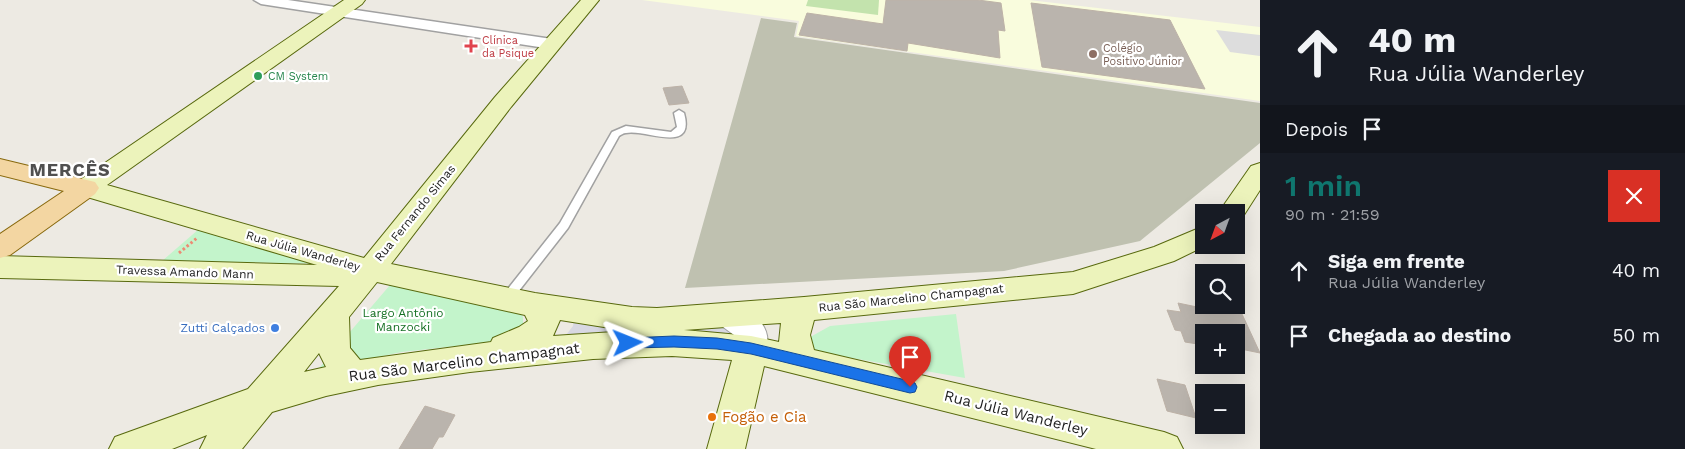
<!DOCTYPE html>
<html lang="pt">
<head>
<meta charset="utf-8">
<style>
  :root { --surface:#171b24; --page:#242831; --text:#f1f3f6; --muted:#9ea1a6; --accent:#0f766e }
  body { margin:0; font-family:"Work Sans",sans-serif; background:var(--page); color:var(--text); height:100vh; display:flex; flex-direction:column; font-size:19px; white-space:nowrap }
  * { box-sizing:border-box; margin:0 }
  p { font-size:16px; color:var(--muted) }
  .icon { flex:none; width:28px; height:28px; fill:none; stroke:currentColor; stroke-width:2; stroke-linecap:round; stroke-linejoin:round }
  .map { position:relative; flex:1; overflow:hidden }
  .panel { display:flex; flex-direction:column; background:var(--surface); width:425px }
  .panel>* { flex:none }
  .top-card { background:#171b24; color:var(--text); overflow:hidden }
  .needle { width:32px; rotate:221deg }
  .controls { position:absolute; left:1195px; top:204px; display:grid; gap:10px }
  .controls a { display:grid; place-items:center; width:50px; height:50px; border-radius:0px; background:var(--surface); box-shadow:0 5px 20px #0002; font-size:25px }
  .pin { position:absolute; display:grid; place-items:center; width:42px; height:42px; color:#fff; margin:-51px -21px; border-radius:50% 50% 50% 0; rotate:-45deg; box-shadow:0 0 5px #0007 }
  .pin .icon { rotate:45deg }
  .me { position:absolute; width:55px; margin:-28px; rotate:88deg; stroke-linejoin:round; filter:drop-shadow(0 0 4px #0008) }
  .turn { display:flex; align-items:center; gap:18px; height:105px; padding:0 25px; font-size:22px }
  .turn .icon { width:65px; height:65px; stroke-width:2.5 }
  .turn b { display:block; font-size:35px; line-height:42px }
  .then { display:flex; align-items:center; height:48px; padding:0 25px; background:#0003; gap:10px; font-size:19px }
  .round { display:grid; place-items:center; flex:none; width:52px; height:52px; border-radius:0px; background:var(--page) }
  .summary { display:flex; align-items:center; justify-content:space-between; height:85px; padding:0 25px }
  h1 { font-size:30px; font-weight:600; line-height:38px; color:var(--accent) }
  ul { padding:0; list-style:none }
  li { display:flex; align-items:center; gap:15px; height:65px; padding:0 25px }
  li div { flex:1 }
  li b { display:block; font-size:19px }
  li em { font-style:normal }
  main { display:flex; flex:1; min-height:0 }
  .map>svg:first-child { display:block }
</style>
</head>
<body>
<main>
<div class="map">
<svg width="1260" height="449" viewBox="0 0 1260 449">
  <rect width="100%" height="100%" fill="#edeae3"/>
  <path fill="#f9fcdd" d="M642 0H1029L1260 27V101L796 36 799 21Z"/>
  <path fill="#bfc1b0" d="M761 18 797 23 794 37 1260 103V143L1140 241 1004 271 685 288Z"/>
  <path fill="#c3e3ad" d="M808 0H879L878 15 806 6Z"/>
  <path fill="#c3f4cb" d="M199 229 344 264 162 261Z
    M390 285 518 310 523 317V325L492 342 402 352 368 359 314 374Z
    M956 314 965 378 807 350 806 343 812 336 830 326Z"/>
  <path fill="#ddd" d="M1216 30 1260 35V56L1230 52Z"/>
  <path fill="#d8d8e2" d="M574 319 738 325 744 335 655 329 566 335 573 326Z"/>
  <path fill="#bab4ad" stroke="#bdb2a7" d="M886 0H978L1001 3 1005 31 998 30 1000 58 908 43 907 51 799 35 807 13 883 24Z
    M1031 3 1170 20 1205 89 1042 67Z
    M682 86 689 103 669 105 663 88Z
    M1236 301 1260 353 1236 348V332H1204V345L1185 342 1181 331 1175 330 1167 310 1181 312 1178 303 1197 307V305L1236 307Z
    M1157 379 1185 385 1196 418 1167 411Z
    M425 406 455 415 443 437H439L432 449H399Z"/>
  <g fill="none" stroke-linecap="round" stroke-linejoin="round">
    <g stroke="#a1a1a1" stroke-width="3">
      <path id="service" d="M679 110 684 113C696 156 644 128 626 133 623 133 621 135 619 136L568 228 511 301H503L501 298 503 295 560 223 612 132 626 126 671 132 677 127 674 113Z"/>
    </g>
    <g stroke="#a1a1a1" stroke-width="3">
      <path id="minor" d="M254 0H288L552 39 557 41 560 44 557 47 552 49 261 4Z"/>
    </g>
    <g stroke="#a1a1a1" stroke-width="2">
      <path id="tertiary" d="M730 303C756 311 777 330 763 358L751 362 739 358 734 349V335L719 324 714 315 719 306Z"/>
    </g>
    <g stroke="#58690e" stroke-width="2">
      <path id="secondary" d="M344 0H365L362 4 107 185 364 258 495 97 581 0H599L511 107 391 264 535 293 632 307 657 308 804 297 1073 272 1154 247 1204 226V245H1207L1174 261 1073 294 814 320 810 335 814 350 1164 432 1177 437 1183 449H1096L764 366 745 449H707L732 360 672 356 593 359 470 372 378 385 326 396 272 412 242 449H200L207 435 172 449H109L115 437 248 389 339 286 0 278V256L317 265 77 194 73 188 77 182ZM377 282 525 315 528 321 519 327 493 338 491 342 360 360 350 348 349 317ZM560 320 629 331 553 336ZM781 323 779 342 751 336 684 330ZM319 353 326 367 304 372Z
        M1260 163V190L1242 218 1236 220V212H1219L1251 166Z"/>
    </g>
    <g stroke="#88690d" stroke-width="2">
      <path id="primary" d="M0 159 95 182 99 188 95 194 10 255 0 258V234L64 191 0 175Z"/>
    </g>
    <path stroke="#ed8a74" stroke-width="3" stroke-dasharray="2.5 2.5" stroke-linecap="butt" d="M179 253 197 238"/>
    <use href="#service" fill="#fff" fill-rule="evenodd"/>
    <use href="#minor" fill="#fff" fill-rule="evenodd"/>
    <use href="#tertiary" fill="#fff" fill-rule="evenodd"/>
    <use href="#secondary" fill="#ecf3bb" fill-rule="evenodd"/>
    <use href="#primary" fill="#f3d6a2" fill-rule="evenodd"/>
  </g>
  <path fill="#1a73e8" stroke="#114b97" d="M674 336 717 338 751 343 910 381 915 383 917 387 915 392 910 393 751 354 717 349 674 347 628 348 624 347 622 343 624 339 628 338Z"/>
  <path fill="#e0444e" stroke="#fff" stroke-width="2" d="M468.5 38.5h5v5h5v5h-5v5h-5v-5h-5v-5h5z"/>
  <circle fill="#8d6e63" stroke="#fff" stroke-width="2" cx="1093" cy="54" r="5"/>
  <circle fill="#2e9e5b" stroke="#fff" stroke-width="2" cx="258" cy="76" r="5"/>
  <circle fill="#3f7fe0" stroke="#fff" stroke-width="2" cx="275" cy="328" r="5"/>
  <circle fill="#e8710a" stroke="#fff" stroke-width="2" cx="712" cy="417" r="5"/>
  <g text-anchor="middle" stroke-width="4.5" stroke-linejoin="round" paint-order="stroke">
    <g font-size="11" fill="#be3a42" stroke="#fff" text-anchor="start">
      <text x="482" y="44">Clínica<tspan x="482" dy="13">da Psique</tspan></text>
    </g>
    <g font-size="11" fill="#785e54" stroke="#fff" text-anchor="start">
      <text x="1103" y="52">Colégio<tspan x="1103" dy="13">Positivo Júnior</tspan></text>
    </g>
    <g font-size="11" fill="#27864d" stroke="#fff" text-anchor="start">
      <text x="268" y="80">CM System</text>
    </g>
    <g font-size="12" fill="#1d1d1d" stroke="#fff">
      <text transform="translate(415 213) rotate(-51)" y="4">Rua Fernando Simas</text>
      <text transform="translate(303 251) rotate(16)" y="4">Rua Júlia Wanderley</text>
      <text transform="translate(185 272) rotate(2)" y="4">Travessa Amando Mann</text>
      <text transform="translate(911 298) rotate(-6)" y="4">Rua São Marcelino Champagnat</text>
    </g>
    <g font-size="12" fill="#157023" stroke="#fff">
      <text x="403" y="317">Largo Antônio<tspan x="403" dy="14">Manzocki</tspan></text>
    </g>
    <g font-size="12" fill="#366cbe" stroke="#fff" text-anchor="end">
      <text x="265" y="332">Zutti Calçados</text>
    </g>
    <g font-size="15" fill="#1d1d1d" stroke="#fff">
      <text transform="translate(464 362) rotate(-7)" y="5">Rua São Marcelino Champagnat</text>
      <text transform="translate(1016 413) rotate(14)" y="5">Rua Júlia Wanderley</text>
    </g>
    <g font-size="15" fill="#c56008" stroke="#fff" text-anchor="start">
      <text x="722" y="422">Fogão e Cia</text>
    </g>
    <g font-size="18" font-weight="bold" letter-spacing="1" fill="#505050" stroke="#fff">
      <text x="70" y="176">MERCÊS</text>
    </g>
  </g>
</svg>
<div class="controls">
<a><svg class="needle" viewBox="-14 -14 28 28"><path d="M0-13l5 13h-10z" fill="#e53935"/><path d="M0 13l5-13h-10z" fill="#9ea1a6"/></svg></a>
<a><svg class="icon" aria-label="search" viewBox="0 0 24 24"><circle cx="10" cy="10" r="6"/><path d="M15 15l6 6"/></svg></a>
<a>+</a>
<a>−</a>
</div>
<div class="pin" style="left:910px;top:387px;background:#d93025"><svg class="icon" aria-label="arrive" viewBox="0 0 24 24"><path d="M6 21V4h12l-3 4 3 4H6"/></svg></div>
<svg class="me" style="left:628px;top:343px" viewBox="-20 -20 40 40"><path d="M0-17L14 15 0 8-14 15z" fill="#1a73e8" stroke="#fff" stroke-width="4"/></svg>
</div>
<section class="panel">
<div class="top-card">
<div class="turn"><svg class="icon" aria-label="ahead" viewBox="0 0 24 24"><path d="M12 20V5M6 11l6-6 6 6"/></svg><div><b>40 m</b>Rua Júlia Wanderley</div></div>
<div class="then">Depois<svg class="icon" aria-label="arrive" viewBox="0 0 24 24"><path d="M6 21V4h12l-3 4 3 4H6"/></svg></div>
</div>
<div class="summary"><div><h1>1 min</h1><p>90 m · 21:59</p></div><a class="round" style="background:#d93025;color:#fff"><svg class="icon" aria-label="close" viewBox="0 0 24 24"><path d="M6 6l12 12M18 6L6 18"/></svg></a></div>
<ul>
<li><svg class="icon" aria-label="ahead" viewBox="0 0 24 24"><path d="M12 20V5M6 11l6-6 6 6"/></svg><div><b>Siga em frente</b><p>Rua Júlia Wanderley</p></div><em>40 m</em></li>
<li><svg class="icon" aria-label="arrive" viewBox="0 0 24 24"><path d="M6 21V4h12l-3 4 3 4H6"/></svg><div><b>Chegada ao destino</b></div><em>50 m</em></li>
</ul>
</section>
</main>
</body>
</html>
